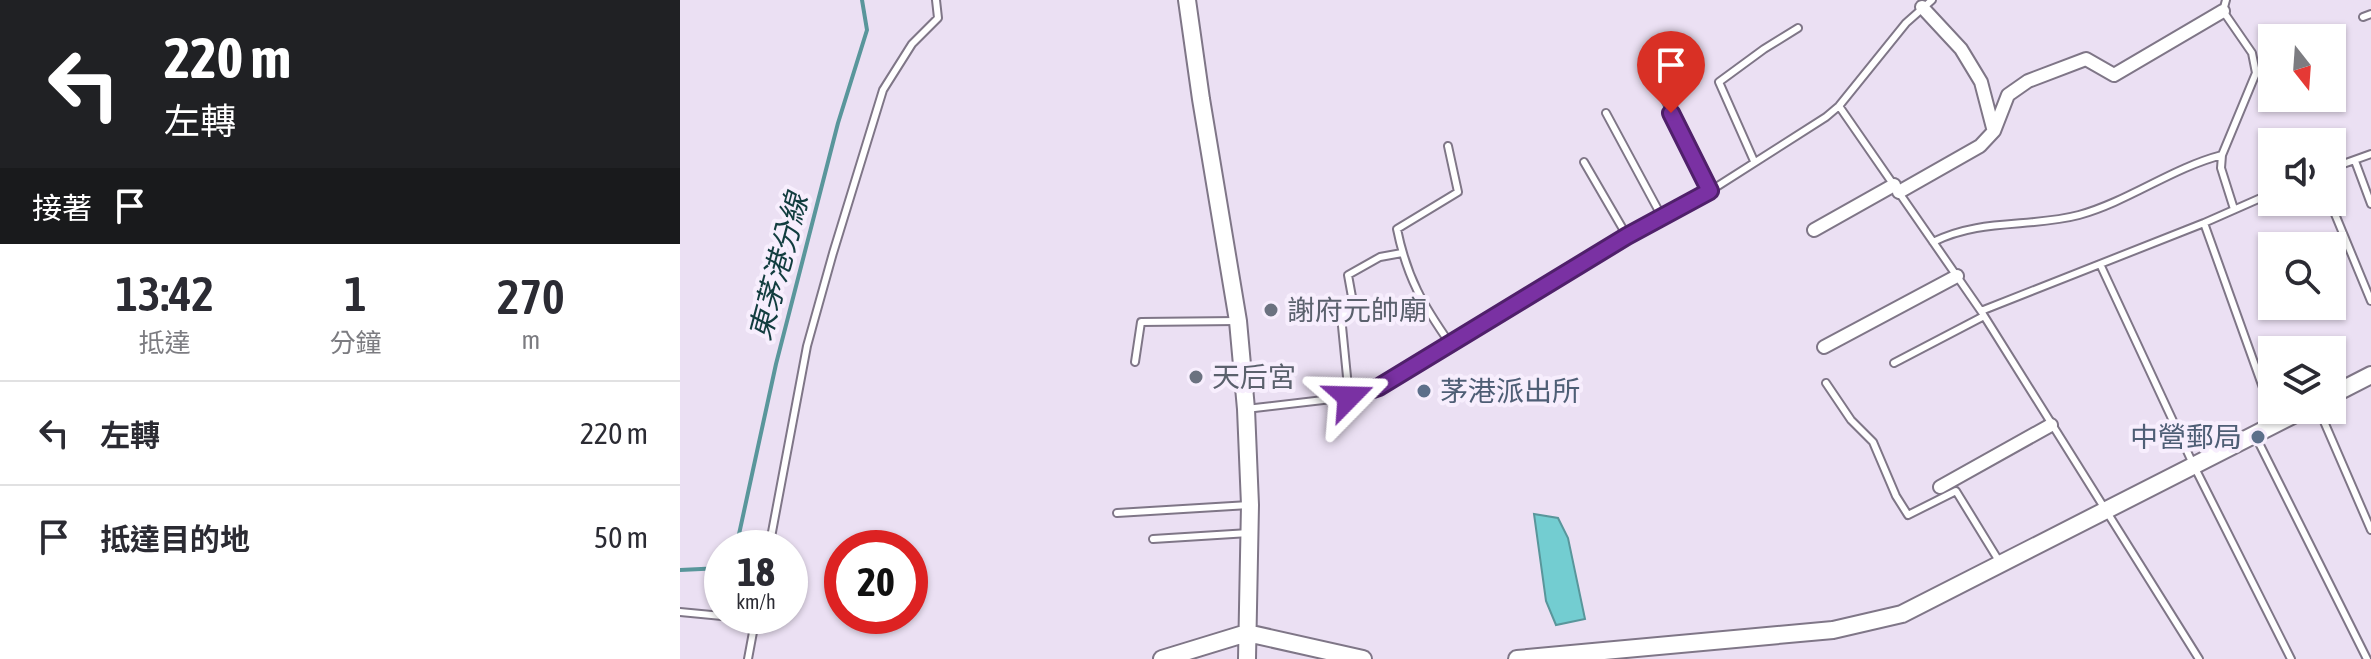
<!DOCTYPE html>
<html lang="zh-TW">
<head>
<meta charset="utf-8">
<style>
  :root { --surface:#fff; --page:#f7f7f7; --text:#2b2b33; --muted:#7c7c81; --line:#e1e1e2 }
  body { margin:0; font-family:"Asap Condensed","Noto Sans TC",sans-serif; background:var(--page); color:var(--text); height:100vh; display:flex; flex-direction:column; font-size:30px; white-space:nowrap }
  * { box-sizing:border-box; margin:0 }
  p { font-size:26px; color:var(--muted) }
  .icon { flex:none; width:44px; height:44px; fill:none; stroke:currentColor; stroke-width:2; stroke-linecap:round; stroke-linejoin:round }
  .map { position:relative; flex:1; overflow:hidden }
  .panel { display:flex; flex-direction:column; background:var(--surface); width:680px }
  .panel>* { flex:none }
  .banner { background:#202124; color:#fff; overflow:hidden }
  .needle { width:52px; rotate:163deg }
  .tools { position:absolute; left:1578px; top:24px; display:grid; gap:16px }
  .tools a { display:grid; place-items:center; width:88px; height:88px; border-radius:0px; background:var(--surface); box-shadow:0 2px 6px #0004; font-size:40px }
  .speed { position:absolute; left:24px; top:530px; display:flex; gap:16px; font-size:40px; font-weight:700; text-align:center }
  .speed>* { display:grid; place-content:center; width:104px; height:104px; border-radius:50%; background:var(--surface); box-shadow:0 2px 6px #0004; line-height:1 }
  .speed small { font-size:20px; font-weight:400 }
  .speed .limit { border:12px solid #d22; background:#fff; color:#111 }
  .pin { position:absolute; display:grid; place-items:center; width:68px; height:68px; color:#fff; margin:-82px -34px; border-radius:50% 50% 50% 0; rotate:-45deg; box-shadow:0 0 8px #0007 }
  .pin .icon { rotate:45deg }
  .me { position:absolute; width:88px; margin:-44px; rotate:68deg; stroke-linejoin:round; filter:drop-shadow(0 0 6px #0008) }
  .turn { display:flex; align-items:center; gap:28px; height:168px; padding:0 32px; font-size:36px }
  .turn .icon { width:104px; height:104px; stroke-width:2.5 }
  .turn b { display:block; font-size:56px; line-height:68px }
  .then { display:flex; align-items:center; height:76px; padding:0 32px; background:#0003; gap:16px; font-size:30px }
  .eta { display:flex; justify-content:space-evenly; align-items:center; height:136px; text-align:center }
  .eta b { font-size:48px; font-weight:600; line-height:56px }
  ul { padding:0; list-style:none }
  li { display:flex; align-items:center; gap:24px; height:104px; padding:0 32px; border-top:2px solid var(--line) }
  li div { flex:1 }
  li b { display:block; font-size:30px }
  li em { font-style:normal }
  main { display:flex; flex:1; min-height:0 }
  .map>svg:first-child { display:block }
</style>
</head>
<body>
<main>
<section class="panel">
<div class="banner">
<div class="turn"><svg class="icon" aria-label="left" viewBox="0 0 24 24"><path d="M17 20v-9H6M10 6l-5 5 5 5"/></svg><div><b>220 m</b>左轉</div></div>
<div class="then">接著<svg class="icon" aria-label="arrive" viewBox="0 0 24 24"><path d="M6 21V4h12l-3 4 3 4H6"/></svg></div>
</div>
<div class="eta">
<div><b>13:42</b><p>抵達</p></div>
<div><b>1</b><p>分鐘</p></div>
<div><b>270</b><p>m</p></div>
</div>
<ul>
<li><svg class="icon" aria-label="left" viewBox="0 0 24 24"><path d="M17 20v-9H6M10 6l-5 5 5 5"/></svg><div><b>左轉</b></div><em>220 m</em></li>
<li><svg class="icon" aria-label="arrive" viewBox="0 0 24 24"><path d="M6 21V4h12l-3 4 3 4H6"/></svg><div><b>抵達目的地</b></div><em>50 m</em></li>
</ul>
</section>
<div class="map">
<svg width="1691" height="659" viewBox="0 0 1691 659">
  <rect width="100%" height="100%" fill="#ebe0f3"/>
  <path fill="#73cdd1" stroke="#59969b" stroke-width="2" d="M854 514 878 518 888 538 905 619 876 625 866 601Z"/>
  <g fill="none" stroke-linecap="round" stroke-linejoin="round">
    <path stroke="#59969b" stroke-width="4" d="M56 548 96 364 158 123 187 30 182 0
      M0 570 42 568"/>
    <g stroke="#7f7687" stroke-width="10">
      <path id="lane" d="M1546 0 1543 11 1572 53 1576 73 1542 155 1541 168 1554 209
        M1683 17 1691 14
        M966 61 1030 191
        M1159 106 1301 311 1519 659
        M926 113 982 217
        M768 146 778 192 717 229C727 278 743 305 771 345
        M1074 161 1039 82 1084 49 1118 28
        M1675 161 1691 204
        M904 162 947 236
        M1652 168 1691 154
        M1650 202 1691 301
        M1524 223 1586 396 1592 402
        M1253 242C1301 218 1350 228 1399 215 1449 201 1492 168 1542 155
        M1420 264 1513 464 1611 659
        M1301 311 1524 223 1592 193
        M455 362 461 322 557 321
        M1214 363 1304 316
        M1146 383 1171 420 1193 442 1216 496 1228 515 1276 491 1319 561
        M669 397 661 316 674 308 668 275 700 257 722 253
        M566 409 669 397 699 387 947 236 1030 191 1146 117 1159 106 1226 23 1252 0
        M1639 410 1691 530
        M1576 437 1687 659
        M437 513 569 505
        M473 539 569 533
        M89 548 127 346 153 253 203 90 232 44 258 18 256 0
        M0 612 42 616
        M48 616 76 618
        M68 659 76 616"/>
    </g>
    <g stroke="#7f7687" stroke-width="16">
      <path id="street" d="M1242 7 1281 49 1301 82 1313 128
        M1219 192 1300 146 1314 131 1328 95 1348 81 1406 59 1434 75 1543 11
        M1134 230 1214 185
        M1144 347 1277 276
        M1260 487 1371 425"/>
    </g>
    <g stroke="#7f7687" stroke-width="20">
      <path id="secondary" d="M507 0 521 99 558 321 566 409 570 505 567 659
        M1652 395 1691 375
        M482 659 567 633 683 659
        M837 659 1153 630 1222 614 1623 410"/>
    </g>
    <use href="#lane" stroke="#fff" stroke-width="6"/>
    <use href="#street" stroke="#fff" stroke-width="12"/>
    <use href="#secondary" stroke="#fff" stroke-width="16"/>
  </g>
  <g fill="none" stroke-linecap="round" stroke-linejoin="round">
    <g stroke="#4f206a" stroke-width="20">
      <path id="route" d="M669 397 699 387 947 236 1030 191 991 113"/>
    </g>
    <use href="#route" stroke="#7a31a3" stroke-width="14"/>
  </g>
  <g fill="#6b7280" stroke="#f7eefd" stroke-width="3">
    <circle cx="591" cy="310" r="8"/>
    <circle cx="516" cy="377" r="8"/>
  </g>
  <g fill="#5c6f8a" stroke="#f7eefd" stroke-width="3">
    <circle cx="744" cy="391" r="8"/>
    <circle cx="1578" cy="437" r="8"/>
  </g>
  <g text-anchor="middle" stroke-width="8" stroke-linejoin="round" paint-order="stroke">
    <g font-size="28" fill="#5b616d" stroke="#f7eefd" text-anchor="start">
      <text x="607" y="320">謝府元帥廟</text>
      <text x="532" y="387">天后宮</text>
    </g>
    <g font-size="28" fill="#4e5e75" stroke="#f7eefd" text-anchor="start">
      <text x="760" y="401">茅港派出所</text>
      <text x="1562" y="447" text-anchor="end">中營郵局</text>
    </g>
    <g font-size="30" font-style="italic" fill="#123d3f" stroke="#f7eefd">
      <text transform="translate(99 267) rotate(-75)" y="10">東茅港分線</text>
    </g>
  </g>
</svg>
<div class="tools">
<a><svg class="needle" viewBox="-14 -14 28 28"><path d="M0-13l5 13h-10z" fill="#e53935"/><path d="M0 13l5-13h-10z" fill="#7c7c81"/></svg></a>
<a><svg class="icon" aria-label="sound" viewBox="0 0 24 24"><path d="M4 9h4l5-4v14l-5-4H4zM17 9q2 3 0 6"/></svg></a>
<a><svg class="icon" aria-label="search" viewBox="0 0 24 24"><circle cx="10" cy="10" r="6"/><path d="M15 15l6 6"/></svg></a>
<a><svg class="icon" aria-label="layers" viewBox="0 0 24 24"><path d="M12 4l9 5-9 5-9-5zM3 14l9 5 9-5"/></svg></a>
</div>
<div class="speed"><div>18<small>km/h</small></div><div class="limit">20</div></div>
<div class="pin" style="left:991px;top:113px;background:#d93025"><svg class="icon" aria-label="arrive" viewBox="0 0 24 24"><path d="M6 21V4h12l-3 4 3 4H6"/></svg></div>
<svg class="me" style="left:669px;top:397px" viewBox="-20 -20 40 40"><path d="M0-17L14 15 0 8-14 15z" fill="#7a31a3" stroke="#fff" stroke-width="4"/></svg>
</div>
</main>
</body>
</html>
